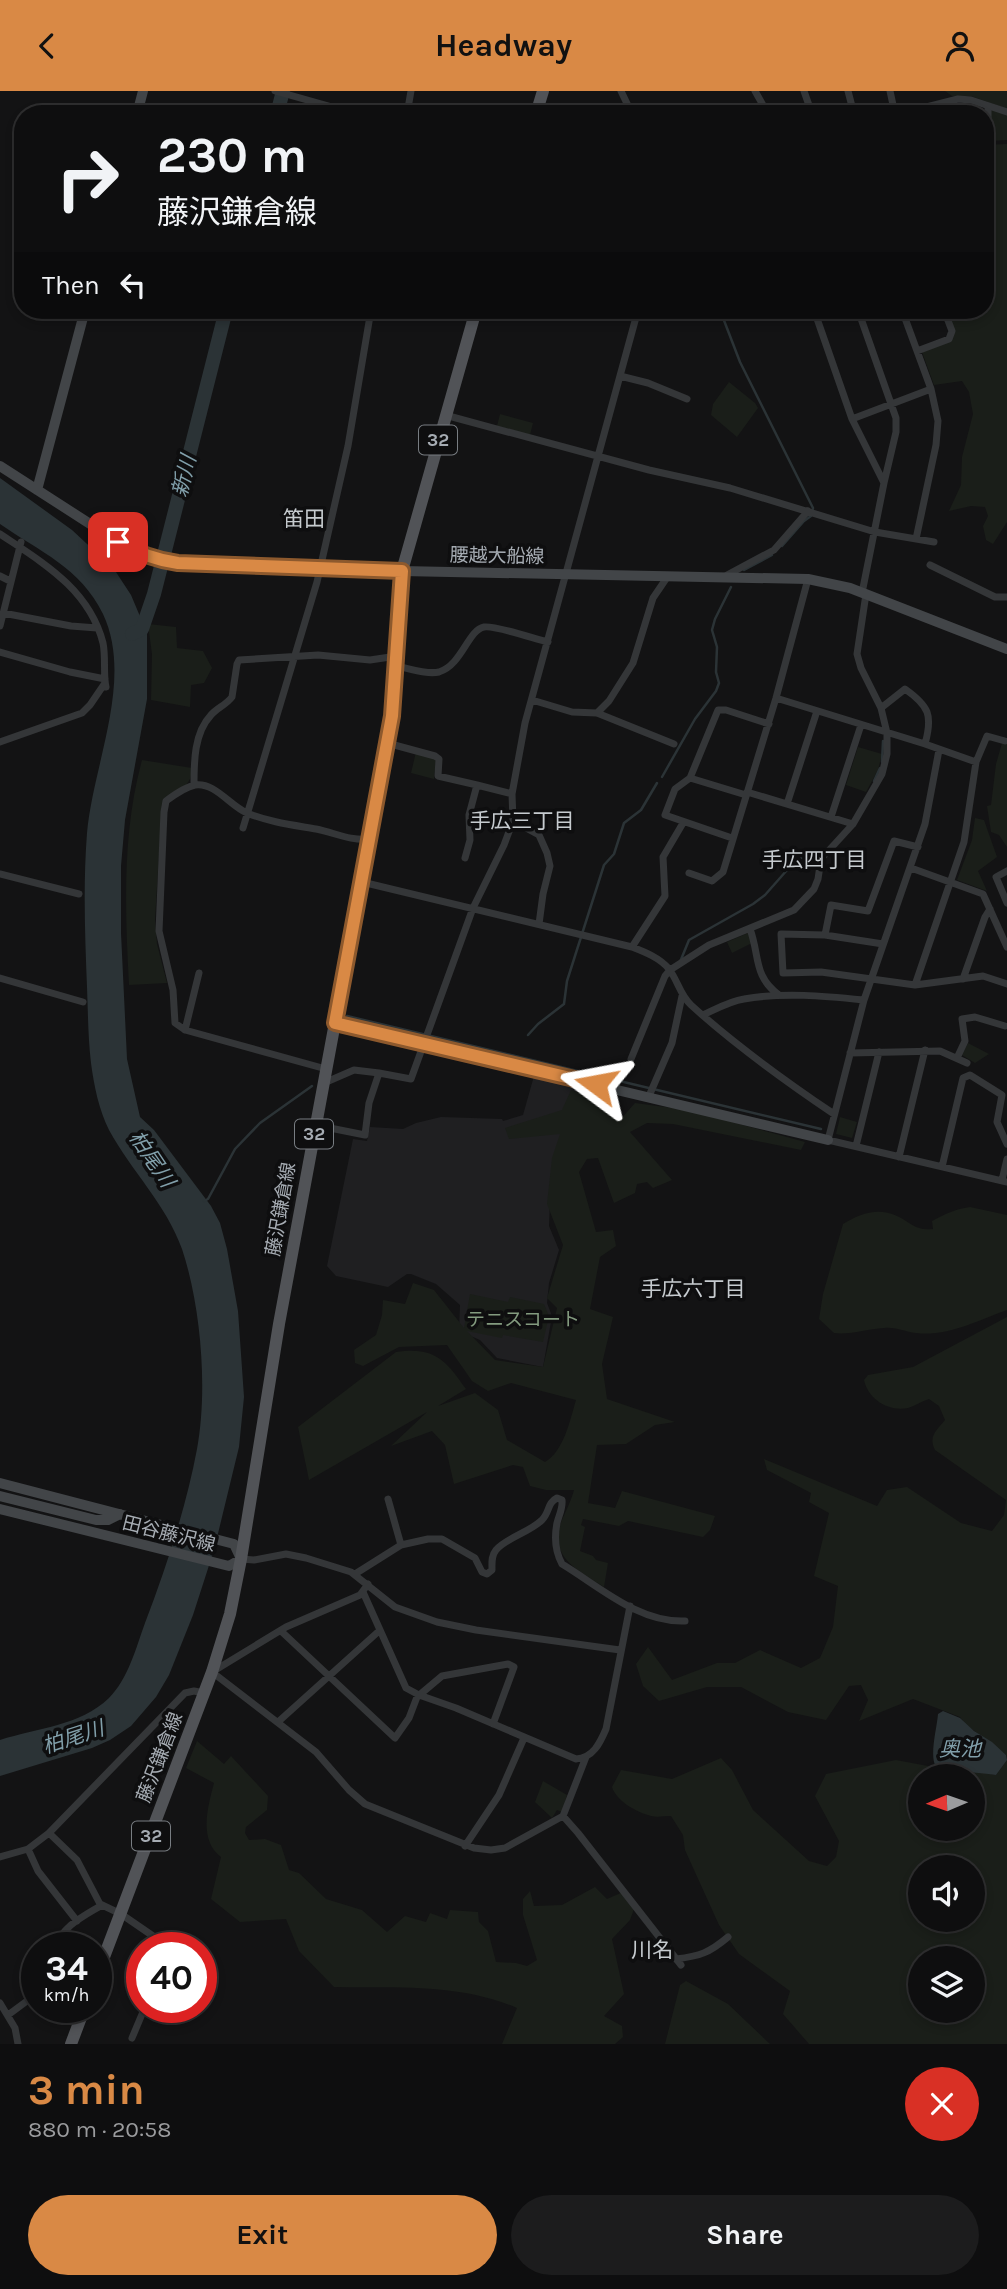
<!DOCTYPE html>
<html lang="en">
<head>
<meta charset="utf-8">
<style>
  :root { --surface:#0e0e0f; --page:#1c1c1d; --text:#f1f3f6; --muted:#9b9c9e; --line:#2e2e2f; --accent:#d98945 }
  body { margin:0; font-family:Karla,"Noto Sans JP",sans-serif; background:var(--page); color:var(--text); height:100vh; display:flex; flex-direction:column; font-size:26px; white-space:nowrap }
  * { box-sizing:border-box; margin:0 }
  p { font-size:23px; color:var(--muted) }
  .icon { flex:none; width:38px; height:38px; fill:none; stroke:currentColor; stroke-width:2; stroke-linecap:round; stroke-linejoin:round }
  .map { position:relative; height:1953px; overflow:hidden }
  .panel { display:flex; flex-direction:column; background:var(--surface); flex:1 }
  .panel>* { flex:none }
  .banner { position:absolute; left:14px; top:14px; width:980px; height:214px; border-radius:28px; box-shadow:0 4px 10px #0003,0 0 0 2px var(--line); background:#0e0e0f; color:var(--text); overflow:hidden }
  .needle { width:46px; rotate:268deg }
  .controls { position:absolute; left:908px; top:1673px; display:grid; gap:14px }
  .controls a { display:grid; place-items:center; width:77px; height:77px; border-radius:50%; background:var(--surface); box-shadow:0 4px 10px #0003,0 0 0 2px var(--line); font-size:35px }
  .speed { position:absolute; left:21px; top:1841px; display:flex; gap:14px; font-size:35px; font-weight:700; text-align:center }
  .speed>* { display:grid; place-content:center; width:91px; height:91px; border-radius:50%; background:var(--surface); box-shadow:0 4px 10px #0003,0 0 0 2px var(--line); line-height:1 }
  .speed small { font-size:18px; font-weight:400 }
  .speed .limit { border:10px solid #d22; background:#fff; color:#111 }
  .pin { position:absolute; display:grid; place-items:center; width:60px; height:60px; color:#fff; margin:-30px; border-radius:14px; box-shadow:0 4px 10px #0006 }
  .me { position:absolute; width:77px; margin:-38px; rotate:283deg; stroke-linejoin:round; filter:drop-shadow(0 0 5px #0008) }
  .turn { display:flex; align-items:center; gap:24px; height:147px; padding:0 28px; font-size:32px }
  .turn .icon { width:91px; height:91px; stroke-width:2.5 }
  .turn b { display:block; font-size:49px; line-height:60px }
  .then { display:flex; align-items:center; height:66px; padding:0 28px; background:#0003; gap:14px; font-size:26px }
  .round { display:grid; place-items:center; flex:none; width:74px; height:74px; border-radius:37px; background:var(--page) }
  .head { display:flex; align-items:center; justify-content:space-between; height:119px; padding:0 28px }
  h1 { font-size:42px; font-weight:700; line-height:52px; color:var(--accent) }
  .cta { display:flex; gap:14px; margin-top:auto; padding:14px 28px }
  .cta a { flex:1; height:80px; border-radius:42px; background:var(--accent); color:#111; font-size:28px; font-weight:700; line-height:80px; text-align:center }
  .cta a+a { background:var(--page); color:var(--text) }
  header { display:flex; justify-content:space-between; align-items:center; height:91px; padding:0 28px; background:var(--accent); color:#111; font-size:32px; font-weight:700 }
  .map>svg:first-child { display:block }
</style>
</head>
<body>
<header><svg class="icon" aria-label="back" viewBox="0 0 24 24"><path d="M15 5l-7 7 7 7"/></svg>Headway<svg class="icon" aria-label="person" viewBox="0 0 24 24"><circle cx="12" cy="8" r="4"/><path d="M4 21q1-7 8-7t8 7"/></svg></header>
<div class="map">
<svg width="1007" height="1953" viewBox="0 0 1007 1953">
  <rect width="100%" height="100%" fill="#131314"/>
  <path fill="#1f1f21" d="M534 985 601 1000 598 1026 550 1108 549 1135 559 1159 549 1192 547 1212 552 1225 543 1276 497 1267 480 1249 459 1240 460 1214 436 1193 411 1183H407L388 1196 336 1185 327 1175 353 1048 367 1050 370 1036 403 1038 416 1032 441 1026 502 1028 503 1030 523 1024Z"/>
  <path fill="#1a1e19" fill-rule="evenodd" d="M945 0H1007V18L971 5H952Z
    M992 19 1007 23V49L990 50V21Z
    M1007 53V431L993 453 986 449 983 435 988 425 985 416 971 415 949 420 961 394 962 366 973 323 969 301 962 290 934 294 922 261 951 250 947 219H985V54Z
    M729 291 755 312 758 317 737 346 711 324 713 313Z
    M500 323 533 332 530 344 497 335Z
    M148 533 176 536 177 557 203 560 212 577 204 592 191 594 190 616 151 609 152 563Z
    M1007 650V756L999 744 991 741 987 715 991 714 996 673 1002 652Z
    M858 656 882 663 878 679 866 701 846 694Z
    M416 661 436 668 434 688 411 682Z
    M142 669 192 677C191 703 172 695 162 713L155 829 157 853 167 892 129 894C125 819 122 742 142 669Z
    M975 727 984 729 997 766 978 780 987 800 957 789 972 749Z
    M748 842 752 852 732 862 727 851Z
    M968 952 989 963 975 972 962 964Z
    M571 999 593 1005 619 1030 635 1012 688 1019 805 1051 801 1059 673 1033 647 1032 630 1041 672 1089 653 1097 647 1091 637 1093 635 1102 614 1112 598 1067 587 1068 579 1081 596 1141 613 1139 616 1155 600 1166 590 1218 613 1226 602 1273 607 1308 675 1331 655 1334 626 1353 597 1354 588 1412 615 1417 622 1400 715 1425 710 1439 703 1446 628 1430 619 1435 583 1428 581 1434 585 1436 580 1460 593 1465 596 1469 608 1472 604 1496C581 1481 550 1468 560 1434 563 1425 571 1411 574 1399H546L530 1395 523 1376 513 1374 454 1393 445 1354 432 1340 391 1355 427 1321 309 1389 298 1336 396 1261C434 1255 446 1269 466 1298L438 1315 475 1302 498 1319 507 1349 545 1371C564 1360 570 1329 576 1309L511 1292 488 1300 472 1290 447 1254 399 1256 363 1275 355 1272 354 1259 376 1244 382 1224 383 1209 405 1213 413 1192 434 1199 464 1237 470 1203 508 1211 510 1206 544 1213 549 1225 543 1251 503 1244 502 1247 467 1240 495 1269 543 1276 557 1217 547 1207 563 1154 547 1113 552 1067 560 1043 509 1048 505 1037 562 1019Z
    M840 1026 857 1031 852 1047 836 1043Z
    M970 1116 1007 1124V1219C979 1229 947 1246 916 1242 904 1241 898 1236 884 1237 867 1238 850 1244 834 1242L819 1228 823 1203 843 1133C860 1123 877 1116 897 1125 912 1132 915 1140 933 1138L932 1130C945 1123 955 1118 970 1116Z
    M1007 1226V1668L1006 1664 965 1633 960 1626 913 1608 859 1630 868 1609 861 1594 849 1595 826 1629 788 1621 741 1596H707L659 1610 643 1595 636 1573 648 1556 672 1589 717 1572H735L760 1559 801 1577 820 1567 833 1536 838 1495 814 1485 829 1422 809 1411 811 1402 767 1379 764 1368 877 1415 887 1399 907 1396 961 1432 992 1440 1004 1424 1006 1409 935 1359C928 1345 937 1339 945 1329L939 1315 929 1308C922 1310 915 1315 908 1317 888 1321 868 1308 864 1289L868 1284 913 1276Z
    M197 1650 224 1673 231 1665 268 1705 267 1719 246 1736 245 1742 249 1749 265 1748 281 1754 289 1779 299 1782 326 1808 362 1819 387 1841 405 1825 426 1831 430 1822 447 1828 450 1819 478 1821 479 1831 488 1840 496 1871 516 1872 527 1875 537 1869 523 1824V1808L530 1800 534 1815 562 1814 595 1796 607 1808 623 1801 634 1818 630 1829 612 1848 624 1903 604 1925 622 1935 623 1946 615 1953H502L517 1917C459 1892 397 1897 334 1896L299 1860 286 1828 240 1831 211 1808 221 1766C198 1749 208 1715 214 1692L186 1677Z
    M721 1667 732 1679 753 1719 809 1770 827 1775 836 1766 839 1750 815 1705 826 1683 896 1669 960 1681 974 1680 996 1684 1007 1669V1953H809L783 1923 790 1900 739 1863 719 1834 685 1759 683 1744 671 1725C664 1725 654 1727 648 1724 634 1720 616 1709 612 1696L621 1679 672 1688ZM920 1685H973V1738H920ZM920 1776H973V1829H920ZM920 1867H973V1920H920Z
    M543 1690 567 1704 562 1721 557 1719 552 1727 535 1711Z
    M686 1890 728 1913 770 1953H665L680 1894Z"/>
  <path fill="#2b3336" d="M0 387 72 439 114 478 131 504 147 542V608L125 729 121 775V842L127 968 140 1026 154 1039 211 1115 220 1132 227 1158 238 1220 244 1306 239 1356 214 1459 193 1524 169 1584 156 1606 131 1635 110 1649 92 1657 0 1685V1649C37 1637 80 1635 109 1607 128 1588 136 1557 145 1532 166 1477 186 1417 197 1358 208 1299 201 1215 182 1158 166 1113 132 1081 109 1039 99 1019 94 995 91 972 88 947 88 921 87 896 85 844 83 794 87 742 93 673 134 589 103 523 80 476 40 461 0 433Z
    M943 1620 960 1627 974 1640 992 1651 1006 1664 1007 1669 996 1684C976 1681 956 1681 936 1676 929 1665 937 1637 938 1623Z"/>
  <g fill="none" stroke-linecap="round" stroke-linejoin="round">
    <path stroke="#2b3336" stroke-width="2.5" d="M720 219 740 271 813 417 811 425 804 430 782 455
      M744 479 772 464
      M882 671 883 650
      M662 686 695 628 716 600 719 592 716 581 717 556 712 539 715 528 731 496
      M874 690 880 677
      M680 871 689 849 753 813 765 804 795 770C805 764 816 766 826 758
      M347 925 821 1038
      M528 944 538 933 564 913 567 890 604 774 614 763 624 732 641 719 657 692
      M204 1110 208 1108 235 1058 260 1032 312 995"/>
    <path stroke="#2b3336" stroke-width="14" d="M277 23 283 0
      M132 543 142 538 154 503 226 219"/>
    <path stroke="#343638" stroke-width="7" d="M275 0 357 23
      M621 0 632 23
      M755 0 768 23
      M804 0 812 23
      M848 0 854 23
      M890 0 895 23
      M988 16V49
      M407 23 411 0
      M899 23 958 8 971 9 1007 21
      M814 219 852 328 884 392 862 502
      M858 219 896 327V341L884 392
      M902 219 931 298 938 330 936 354 916 448
      M917 260 949 248 952 240 944 219
      M620 285 648 292 687 308
      M445 324 649 379 730 397 875 441 934 451
      M852 328 931 298
      M0 443C43 472 89 498 103 552 106 567 103 582 106 596
      M930 474 995 506H1007
      M727 484 774 459 808 420
      M0 485 10 490
      M3 522 71 535 97 537
      M0 535 21 451
      M0 561 70 581 105 588
      M396 575C408 577 427 584 439 581 462 574 468 539 484 536 495 534 535 548 548 551
      M776 607 925 653 976 671
      M532 609 572 621 597 622 674 653
      M881 617 905 598C929 615 933 624 925 653
      M597 622 609 610 633 572 653 507 668 485
      M0 651 82 622 90 614 105 592
      M387 652 435 665 439 668 438 685 477 694
      M939 659 925 733 864 909 828 1049 1007 1091
      M690 687 746 704
      M194 694C194 671 194 642 211 624 217 617 226 614 232 606L237 573 239 569 318 564 370 569 397 565
      M747 701 853 733
      M787 713 817 620
      M831 726 861 634
      M513 730 539 744 547 762 550 775 543 803 539 833
      M243 737 317 491 348 355 371 219
      M732 747 665 724 675 698 690 687 718 619H726L769 633
      M465 767 470 749 469 724 477 694 512 703
      M911 777 983 803 1007 856
      M1007 780 996 786 1007 812
      M689 782 712 790 723 781 776 607 808 488
      M0 783 79 803
      M362 791 632 856C645 861 660 867 669 878 678 890 680 904 691 914 735 954 785 990 834 1023
      M750 838C760 865 753 885 779 904
      M825 844 831 814 868 820 894 750 918 756
      M883 853 825 844 781 843 783 882 821 881 915 894 983 885 1007 893
      M632 856 665 805 663 766 683 732
      M0 887 83 911
      M963 888 985 826 990 818
      M915 894 964 751 976 671 987 645 1005 650
      M703 924C716 918 730 910 744 908 784 901 824 905 864 909
      M185 939 199 882
      M850 962 940 960 967 972
      M957 967 965 950 962 928 975 926 1005 935
      M631 968 665 885 670 879 709 854 794 819 814 798 818 788 821 768 853 733 882 683 887 663V642L881 617 861 577 857 563 866 503
      M326 978 185 939 175 932 173 899 159 840 164 721 166 710C174 704 185 696 195 694 215 691 230 715 247 722 269 731 293 734 316 738 336 742 349 750 370 748
      M324 992 354 979 379 982
      M649 1005 672 952 682 905
      M315 1034 365 1044 369 1012 379 982 411 988 473 817 504 754 513 730 512 703 525 632 638 219
      M856 1055 879 961
      M899 1066 925 959
      M942 1076 963 987 970 984 1002 1004 997 1031 1007 1053
      M1002 1089 1007 1068
      M388 1408 401 1454
      M241 1468 254 1469 286 1463 306 1467 351 1481 395 1516 437 1531 476 1539 620 1559
      M355 1483 401 1454 428 1448H442L475 1467 482 1481 487 1483 492 1479C492 1472 491 1465 496 1459 506 1447 530 1441 542 1429 550 1421 547 1412 557 1407L562 1409C563 1417 559 1424 557 1432 554 1447 555 1460 562 1473 600 1496 639 1532 685 1530
      M368 1493 360 1504 286 1536 212 1581 316 1661 349 1699 365 1713 474 1757 491 1759 505 1757 563 1725 586 1666
      M363 1501 406 1597 419 1604 456 1617 576 1668C593 1667 600 1652 606 1638L630 1515
      M281 1540 395 1647 409 1627 417 1606 442 1585 508 1573 514 1576 493 1633
      M278 1631 379 1540
      M563 1725 578 1742 681 1874
      M49 1742 77 1769 100 1813 121 1823 153 1845 150 1857
      M465 1755 499 1704 524 1647
      M28 1758 38 1780 77 1830
      M0 1766 28 1758 49 1742 185 1602 194 1600 204 1602
      M55 1857C62 1835 84 1825 102 1814
      M676 1868C700 1865 709 1862 728 1846
      M0 1912 15 1937 18 1953
      M8 1924 31 1907 37 1893
      M132 1947 145 1916"/>
    <path stroke="#424548" stroke-width="10" d="M137 23 143 0
      M0 375 129 458 168 471 402 480 808 488 850 497 1007 558
      M37 399 85 219
      M335 932 828 1049
      M0 1392 234 1453 241 1468 229 1475 0 1418
      M0 1405 96 1429H108L120 1423"/>
    <path stroke="#515357" stroke-width="12" d="M536 23 543 0
      M96 1887 212 1581 230 1523 241 1468 279 1233 392 625 402 480 476 219
      M71 1953 85 1916"/>
  </g>
  <g fill="none" stroke-linecap="round" stroke-linejoin="round">
    <g stroke="#8d592d" stroke-width="18">
      <path id="route" d="M118 451C137 462 156 469 178 472L402 480 392 625 335 932 596 993"/>
    </g>
    <use href="#route" stroke="#d98945" stroke-width="12"/>
  </g>
  <g text-anchor="middle" stroke-width="7" stroke-linejoin="round" paint-order="stroke">
    <g fill="#0e0e0f" stroke="#787d82" stroke-width="2">
      <rect x="419" y="334.5" width="38" height="29" rx="5"/>
      <rect x="295" y="1028.5" width="38" height="29" rx="5"/>
      <rect x="132" y="1730.5" width="38" height="29" rx="5"/>
    </g>
    <g font-size="18" font-weight="bold" fill="#a6acb3">
      <text x="438" y="355">32</text>
      <text x="314" y="1049">32</text>
      <text x="151" y="1751">32</text>
    </g>
    <g font-size="19" fill="#a6acb3" stroke="#0e0e0f">
      <text transform="translate(497 464) rotate(1)" y="7">腰越大船線</text>
      <text transform="translate(280 1118) rotate(-80)" y="7">藤沢鎌倉線</text>
      <text transform="translate(169 1442) rotate(14)" y="7">田谷藤沢線</text>
      <text transform="translate(159 1666) rotate(-69)" y="7">藤沢鎌倉線</text>
    </g>
    <g font-size="19" fill="#839b7f" stroke="#0e0e0f">
      <text x="523" y="1235">テニスコート</text>
    </g>
    <g font-size="21" font-style="italic" fill="#819faa" stroke="#0e0e0f">
      <text transform="translate(184 385) rotate(-76)" y="7">新川</text>
      <text transform="translate(152 1068) rotate(56)" y="7">柏尾川</text>
      <text transform="translate(73 1646) rotate(-18)" y="7">柏尾川</text>
      <text x="960" y="1665">奥池</text>
    </g>
    <g font-size="21" fill="#c6cbcf" stroke="#0e0e0f">
      <text x="304" y="435">笛田</text>
      <text x="522" y="737">手広三丁目</text>
      <text x="814" y="776">手広四丁目</text>
      <text x="693" y="1205">手広六丁目</text>
      <text x="652" y="1866">川名</text>
    </g>
  </g>
</svg>
<div class="controls">
<a><svg class="needle" viewBox="-14 -14 28 28"><path d="M0-13l5 13h-10z" fill="#e53935"/><path d="M0 13l5-13h-10z" fill="#9b9c9e"/></svg></a>
<a><svg class="icon" aria-label="sound" viewBox="0 0 24 24"><path d="M4 9h4l5-4v14l-5-4H4zM17 9q2 3 0 6"/></svg></a>
<a><svg class="icon" aria-label="layers" viewBox="0 0 24 24"><path d="M12 4l9 5-9 5-9-5zM3 14l9 5 9-5"/></svg></a>
</div>
<div class="speed"><div>34<small>km/h</small></div><div class="limit">40</div></div>
<div class="pin" style="left:118px;top:451px;background:#d93025"><svg class="icon" aria-label="arrive" viewBox="0 0 24 24"><path d="M6 21V4h12l-3 4 3 4H6"/></svg></div>
<svg class="me" style="left:596px;top:993px" viewBox="-20 -20 40 40"><path d="M0-17L14 15 0 8-14 15z" fill="#d98945" stroke="#fff" stroke-width="4"/></svg>
<div class="banner">
<div class="turn"><svg class="icon" aria-label="right" viewBox="0 0 24 24"><path d="M7 20v-9h11M14 6l5 5-5 5"/></svg><div><b>230 m</b>藤沢鎌倉線</div></div>
<div class="then">Then<svg class="icon" aria-label="left" viewBox="0 0 24 24"><path d="M17 20v-9H6M10 6l-5 5 5 5"/></svg></div>
</div>
</div>
<section class="panel">
<div class="head"><div><h1>3 min</h1><p>880 m · 20:58</p></div><a class="round" style="background:#d93025;color:#fff"><svg class="icon" aria-label="close" viewBox="0 0 24 24"><path d="M6 6l12 12M18 6L6 18"/></svg></a></div>
<div class="cta"><a>Exit</a><a>Share</a></div>
</section>
</body>
</html>
